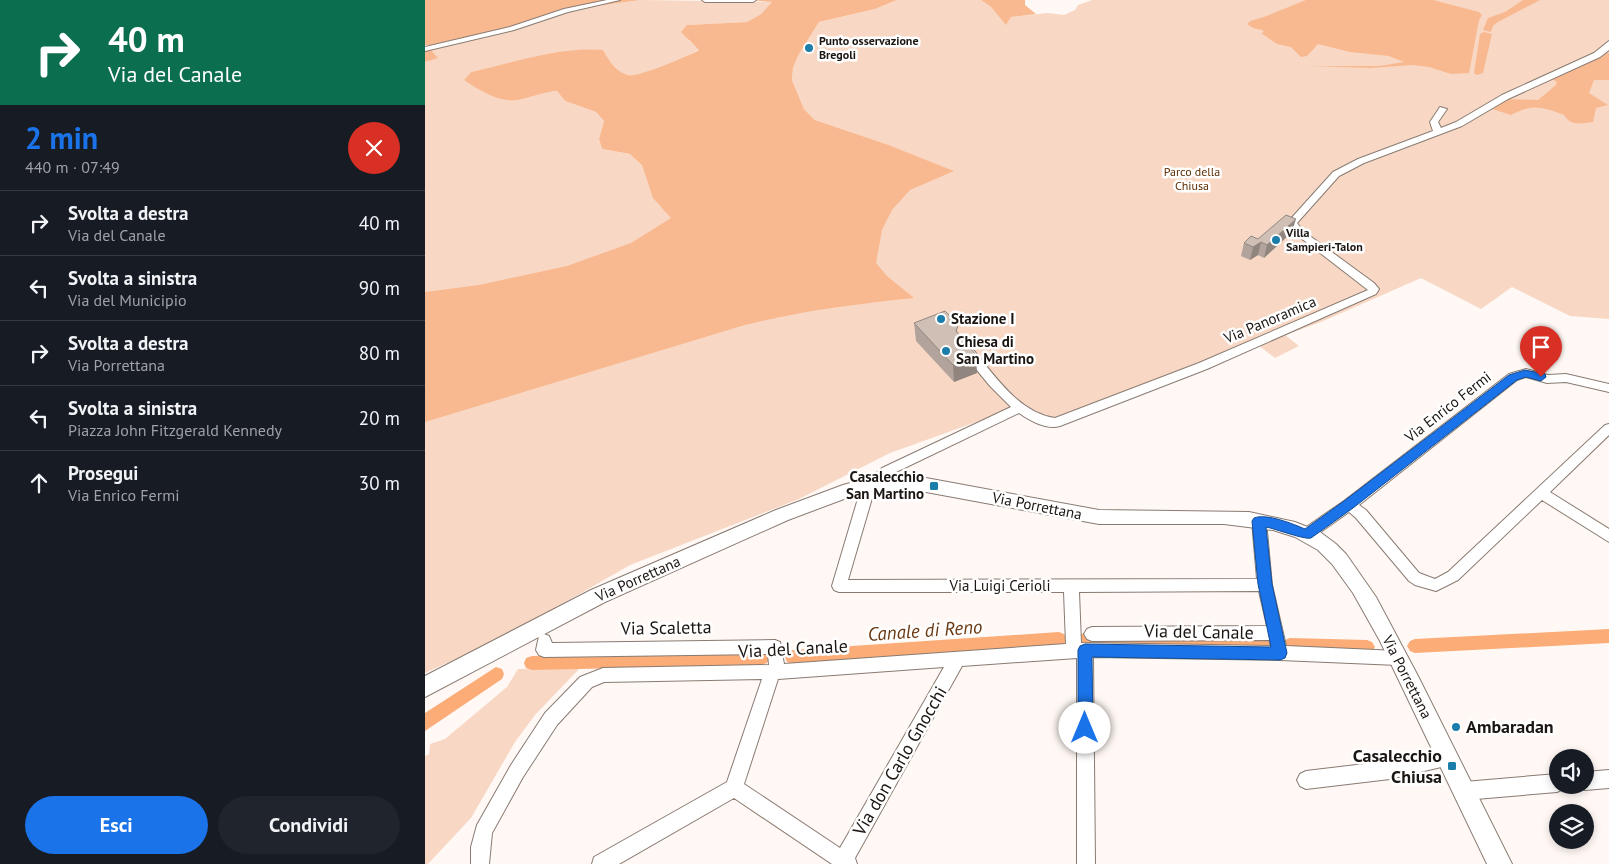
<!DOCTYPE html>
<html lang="it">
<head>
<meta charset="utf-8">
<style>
  :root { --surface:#171b24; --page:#20242c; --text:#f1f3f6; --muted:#9ea1a6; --line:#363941; --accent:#1a73e8 }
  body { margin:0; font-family:"PT Sans",sans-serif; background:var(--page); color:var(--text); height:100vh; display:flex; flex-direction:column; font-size:19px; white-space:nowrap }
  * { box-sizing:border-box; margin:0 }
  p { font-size:16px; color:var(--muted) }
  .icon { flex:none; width:28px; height:28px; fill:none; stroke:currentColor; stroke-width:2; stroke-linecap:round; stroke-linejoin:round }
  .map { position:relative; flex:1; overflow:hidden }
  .panel { display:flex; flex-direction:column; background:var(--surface); width:425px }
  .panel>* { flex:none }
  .banner { background:#0b6e4f; color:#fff; overflow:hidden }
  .fabs { position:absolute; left:1124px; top:749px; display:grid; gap:10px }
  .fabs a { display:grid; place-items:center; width:45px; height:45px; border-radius:50%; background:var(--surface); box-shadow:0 2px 8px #0003; font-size:25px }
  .pin { position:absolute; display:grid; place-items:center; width:42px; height:42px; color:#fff; margin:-51px -21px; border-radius:50% 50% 50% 0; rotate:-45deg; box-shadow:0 0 5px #0007 }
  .pin .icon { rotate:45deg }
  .me { position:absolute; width:55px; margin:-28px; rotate:0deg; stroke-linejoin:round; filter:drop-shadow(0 0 4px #0008) }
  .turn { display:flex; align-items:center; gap:18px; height:105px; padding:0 25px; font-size:22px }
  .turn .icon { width:65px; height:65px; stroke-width:2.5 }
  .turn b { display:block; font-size:35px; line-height:42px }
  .round { display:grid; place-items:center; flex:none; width:52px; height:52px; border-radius:26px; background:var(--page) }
  .headline { display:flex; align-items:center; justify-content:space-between; height:85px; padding:0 25px }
  h1 { font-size:30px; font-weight:700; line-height:38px; color:var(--accent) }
  .button { display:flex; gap:10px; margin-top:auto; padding:10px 25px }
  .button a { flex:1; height:58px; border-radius:30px; background:var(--accent); color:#fff; font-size:20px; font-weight:700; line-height:58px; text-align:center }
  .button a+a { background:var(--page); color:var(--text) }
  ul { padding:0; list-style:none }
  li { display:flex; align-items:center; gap:15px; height:65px; padding:0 25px; border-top:1px solid var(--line) }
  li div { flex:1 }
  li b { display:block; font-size:19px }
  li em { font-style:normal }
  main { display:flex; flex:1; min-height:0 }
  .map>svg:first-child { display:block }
</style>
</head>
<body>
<main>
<section class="panel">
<div class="banner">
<div class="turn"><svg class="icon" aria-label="right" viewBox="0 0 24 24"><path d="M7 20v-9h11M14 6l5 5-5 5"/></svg><div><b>40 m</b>Via del Canale</div></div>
</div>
<div class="headline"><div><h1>2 min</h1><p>440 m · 07:49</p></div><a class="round" style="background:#d93025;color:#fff"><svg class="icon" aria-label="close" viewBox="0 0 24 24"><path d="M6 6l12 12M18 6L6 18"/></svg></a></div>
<ul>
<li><svg class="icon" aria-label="right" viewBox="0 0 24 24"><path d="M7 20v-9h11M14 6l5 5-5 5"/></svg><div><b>Svolta a destra</b><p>Via del Canale</p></div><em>40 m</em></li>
<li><svg class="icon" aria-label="left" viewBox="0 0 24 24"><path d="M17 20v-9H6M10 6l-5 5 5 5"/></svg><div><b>Svolta a sinistra</b><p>Via del Municipio</p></div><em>90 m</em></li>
<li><svg class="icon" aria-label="right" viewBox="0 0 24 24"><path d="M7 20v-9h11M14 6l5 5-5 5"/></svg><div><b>Svolta a destra</b><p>Via Porrettana</p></div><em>80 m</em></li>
<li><svg class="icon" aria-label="left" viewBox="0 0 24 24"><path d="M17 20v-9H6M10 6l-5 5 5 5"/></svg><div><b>Svolta a sinistra</b><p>Piazza John Fitzgerald Kennedy</p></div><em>20 m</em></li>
<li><svg class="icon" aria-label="ahead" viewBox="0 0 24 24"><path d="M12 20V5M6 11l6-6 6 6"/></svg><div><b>Prosegui</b><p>Via Enrico Fermi</p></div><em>30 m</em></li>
</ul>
<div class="button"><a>Esci</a><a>Condividi</a></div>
</section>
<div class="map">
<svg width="1184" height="864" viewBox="0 0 1184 864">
  <rect width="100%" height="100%" fill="#fff8f4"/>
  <path fill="#f8d8c4" d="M216 0 348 2 336 14 322 22 262 25 264 41 274 49C263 57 214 79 202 75 190 70 184 60 178 50L119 56 46 72 39 80 93 100 114 93 132 91 140 101 171 112 179 121 174 139 177 149 205 154 345 109 526 170 464 145 390 120 379 109 367 80 368 68 373 56 394 22 450 9 472 0H556L566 7 581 24 586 17 623 13 639 15 650 10 653 5 667 0H1184V319L1145 316 1087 287 1056 309 996 278 896 322 860 335 874 346 850 358 833 345 629 422 605 408 596 406 465 453 374 499 205 565 85 634 0 673V62L12 58 5 49 134 11Z
    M155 668 110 715 90 742 46 818 3 864H0V756L4 754 5 744 20 739 82 687 93 669Z"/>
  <path fill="#f9b990" d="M0 0H216L134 11 111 21 5 49 13 58 0 62V49L4 48V45H0Z
    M324 0H472L450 9 394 22 373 56 368 68 367 80 379 109 390 120 464 145 529 171 485 190 467 210 457 230 451 263 462 276 489 298C431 304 376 311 320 325L0 422V292L54 285 142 266 206 243 246 218 228 198 217 165 205 154 177 149 174 139 179 121 171 112 140 101 132 91C118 92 107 97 93 100 74 103 54 90 39 80L46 72C88 63 135 46 178 50 184 60 191 72 203 75 213 78 263 56 274 50L256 32 262 25 322 22 336 14 347 2Z
    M556 0H600V5L611 14 586 17 581 25 566 7Z
    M881 0H1008L1054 12 1057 15 1054 20 1044 73 1026 74 1004 67 988 65 945 68 884 66H954L979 62 964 56 925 52 893 44 882 56 876 57 866 47 852 44 836 33 839 32 837 30 828 28 822 24 825 21 839 17Z
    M1098 0H1115L1073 22 1068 26 1066 32 1058 30 1063 18 1080 12Z
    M1059 32 1067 34 1058 73 1052 75 1049 73 1055 34Z
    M1182 53H1184V80H1169L1164 93 1183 105 1171 108 1168 122C1155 123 1147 127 1139 115 1115 106 1108 104 1086 115L1064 108 1077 99 1113 100 1131 85 1132 82 1127 79Z"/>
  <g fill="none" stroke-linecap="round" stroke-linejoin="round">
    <path fill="#fbac77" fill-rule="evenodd" d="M1184 629V643L990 653 985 651 982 646 985 641 990 639Z
      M634 632 639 634 642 639 639 644 634 646 368 664 362 662 360 657 362 652 368 650Z
      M659 633 839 638 844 640 847 645 844 650 839 652 659 647 654 645 651 640 654 635Z
      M865 638 942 640 947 642 950 647 947 652 942 654 865 652 860 650 857 645 860 640Z
      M336 651 342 653 344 658 342 663 336 665 107 670 101 668 99 663 101 658 107 656Z
      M71 667 77 669 79 674 77 679 0 731V713Z"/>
    <g stroke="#897b72" stroke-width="2">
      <path id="minor" d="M182 0H195L143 12 89 30 0 51V47L85 27 139 9Z
        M277 0H331L328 2H280Z
        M1184 41V50L1175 57 1083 99 1037 126 939 163 914 176 872 223 878 231 949 283 954 289 951 294 782 369 635 426C622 430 605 421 594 413L467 474 450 488 423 580 832 579 827 521 829 517 834 516 839 517 841 521 847 585 861 646 973 651 979 653 981 658 979 663 973 665 855 660 668 657 670 864H652V658L537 666 430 858 432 864H407L309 798 194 864H167L169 857 302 782 337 679 179 682 167 687 132 725 98 777 67 833 64 864H46V847L52 825 86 765 120 713 155 677 178 668 344 665 343 654 119 657 114 655 111 650 114 636 119 634 124 636 127 643 350 640 355 642 359 664 641 644 639 592H414L409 590 407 586 437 485 457 468 586 407 565 386 537 352 535 349 537 346H545C568 373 593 413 630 418L774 363 943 290 872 235 862 223 908 172 933 159 1008 131 1005 122 1015 107 1022 109 1013 122 1016 128 1031 122 1077 95 1169 53ZM834 591 842 626 667 627 662 629 659 634 662 639 667 641 844 640 846 646 656 643 654 592ZM519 667 415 848 319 784 353 679Z
        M1101 369 1123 375 1141 374 1184 384V392L1141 382 1122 383 1101 377 1092 380 934 505 941 510 994 573 1010 579 1023 572 1180 425 1184 424V435L1125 492 1184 529V542L1117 500 1033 580 1011 591 990 585 984 581 931 518 924 512 887 538 882 540 877 538 875 534 877 530 919 501 1084 374Z
        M1023 750 1029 752 1032 758 1029 764 965 779 881 789 875 786 872 780 875 774 881 771 965 761Z
        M1184 770V788L1160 790 1154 787 1153 785H1160V772Z
        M1132 774V785H1140L1138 789 1132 792 1039 800 1033 797 1030 791 1033 785 1039 782Z"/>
    </g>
    <g stroke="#897b72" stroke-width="2">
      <path id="major" d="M444 478H501L674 510 824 512 870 522 895 532 911 544 921 554 951 597 993 676 1087 864H1062L955 641 928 593 907 564 893 550 870 537 848 530 799 524H674L501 492H444L427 496 363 520 180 602 0 697V676L166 590 351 510 418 485Z"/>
    </g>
    <use href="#minor" fill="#fff" fill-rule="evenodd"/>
    <use href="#major" fill="#fff" fill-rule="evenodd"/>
  </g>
  <path fill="#b2a49c" d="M867 232 839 258 833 255 825 260 816 256 819 243Z
    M527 318V320L552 373 529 382 491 341 489 323Z"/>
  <path fill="#91867f" d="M871 219 867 232 839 258 842 245Z
    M836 242 833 255 825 260 828 247Z
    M551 355 552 373 529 382 528 365Z"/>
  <path fill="#cfbfb5" stroke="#91867f" d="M861 215 871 219 842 245 836 242 828 247 819 243 826 236 833 239Z
    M520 311 527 318 525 319 533 326 531 331 551 355 528 365 489 323Z"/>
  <path fill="#1a73e8" stroke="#114b97" d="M1100 370 1120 374 1121 377 1116 381 1101 377 1092 380 928 508 886 538C880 540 851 529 841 527L847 584 862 653 860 658 855 660 667 657 668 728 665 733 660 735 655 733 653 728V650L655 646 660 644 846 647 833 584 827 521 829 518C842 513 868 524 880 529L919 501 1084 375Z"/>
  <g fill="#1b7da9" stroke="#fff" stroke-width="2">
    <circle cx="384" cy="48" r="5"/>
    <circle cx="851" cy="240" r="5"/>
    <circle cx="516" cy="319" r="5"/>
    <circle cx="521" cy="351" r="5"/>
    <rect x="504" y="481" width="10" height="10" rx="2.5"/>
    <circle cx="1031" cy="727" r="5"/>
    <rect x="1022" y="761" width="10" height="10" rx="2.5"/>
  </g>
  <g text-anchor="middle" stroke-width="5" stroke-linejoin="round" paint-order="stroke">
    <g font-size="12" font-weight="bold" fill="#1c1613" stroke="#fff" text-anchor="start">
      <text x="394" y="45">Punto osservazione<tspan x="394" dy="14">Bregoli</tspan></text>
      <text x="861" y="237">Villa<tspan x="861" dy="14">Sampieri-Talon</tspan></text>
    </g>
    <g font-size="12" fill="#5e2d03" stroke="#fff">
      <text x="767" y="176">Parco della<tspan x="767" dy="14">Chiusa</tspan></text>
    </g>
    <g font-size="15" font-weight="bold" fill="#1c1613" stroke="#fff" text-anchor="start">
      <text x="526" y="324">Stazione I</text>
      <text x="531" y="347">Chiesa di<tspan x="531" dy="17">San Martino</tspan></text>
      <text x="499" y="482" text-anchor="end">Casalecchio<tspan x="499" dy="17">San Martino</tspan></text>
    </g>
    <g font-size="15" fill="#1c1613" stroke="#fff">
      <text transform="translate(845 320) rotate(-23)" y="5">Via Panoramica</text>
      <text transform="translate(1023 407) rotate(-38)" y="5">Via Enrico Fermi</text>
      <text transform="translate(612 506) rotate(11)" y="5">Via Porrettana</text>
      <text transform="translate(213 579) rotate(-24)" y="5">Via Porrettana</text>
      <text x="575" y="591">Via Luigi Cerioli</text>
      <text transform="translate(982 677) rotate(63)" y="5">Via Porrettana</text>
    </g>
    <g font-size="18" fill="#1c1613" stroke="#fff">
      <text transform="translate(241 628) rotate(-1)" y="6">Via Scaletta</text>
      <text transform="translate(774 632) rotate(1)" y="6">Via del Canale</text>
      <text transform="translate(368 649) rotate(-3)" y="6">Via del Canale</text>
      <text transform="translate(475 761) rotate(-60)" y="6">Via don Carlo Gnocchi</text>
    </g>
    <g font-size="18" font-weight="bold" fill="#1c1613" stroke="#fff" text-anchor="start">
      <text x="1041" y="733">Ambaradan</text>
      <text x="1017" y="762" text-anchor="end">Casalecchio<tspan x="1017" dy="21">Chiusa</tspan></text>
    </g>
    <g font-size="19" font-style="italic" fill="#6a3811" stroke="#fff">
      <text transform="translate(500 630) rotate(-4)" y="7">Canale di Reno</text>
    </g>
  </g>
</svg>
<div class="fabs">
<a><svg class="icon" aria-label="sound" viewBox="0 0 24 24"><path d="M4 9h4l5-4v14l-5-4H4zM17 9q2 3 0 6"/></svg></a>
<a><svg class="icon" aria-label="layers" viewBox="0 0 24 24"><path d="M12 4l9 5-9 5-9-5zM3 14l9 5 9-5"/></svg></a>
</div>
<div class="pin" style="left:1116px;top:377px;background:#d93025"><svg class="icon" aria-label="arrive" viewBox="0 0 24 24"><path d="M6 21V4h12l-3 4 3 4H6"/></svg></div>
<svg class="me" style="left:660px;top:728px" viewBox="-20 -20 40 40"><circle r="19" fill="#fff"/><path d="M0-13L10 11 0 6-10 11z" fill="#1a73e8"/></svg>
</div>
</main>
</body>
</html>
